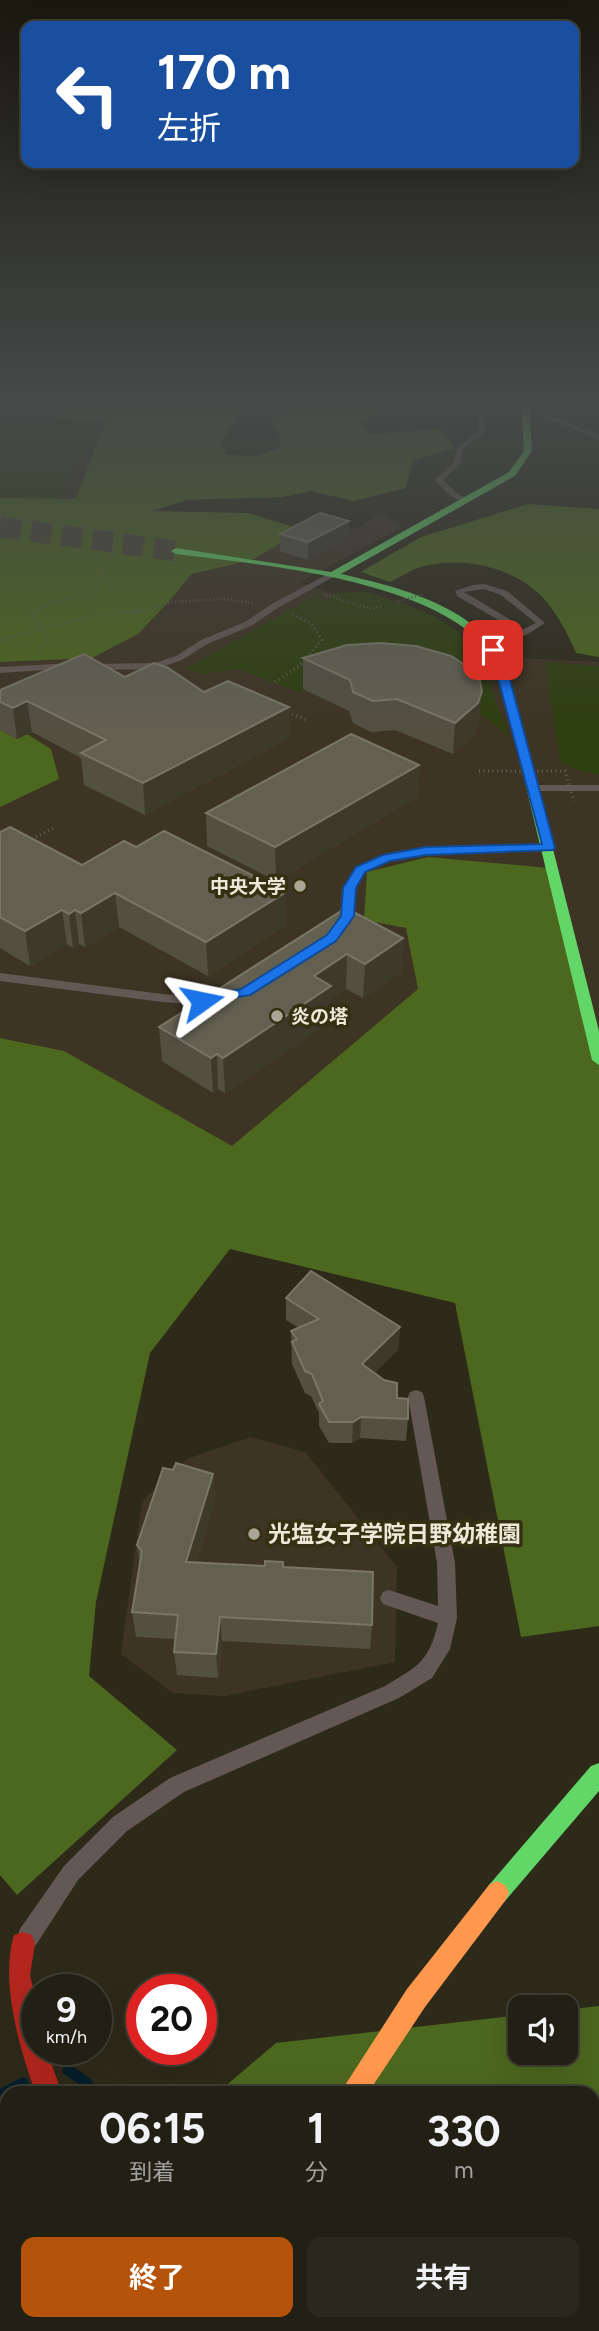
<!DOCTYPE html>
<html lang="ja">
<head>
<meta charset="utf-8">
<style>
  :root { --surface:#222014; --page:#2a281d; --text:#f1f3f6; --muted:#a2a3a0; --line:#3f3e34; --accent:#b45309 }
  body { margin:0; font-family:Figtree,"Noto Sans JP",sans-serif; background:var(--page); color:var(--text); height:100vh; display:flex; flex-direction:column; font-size:26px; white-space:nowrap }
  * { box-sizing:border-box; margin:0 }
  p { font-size:23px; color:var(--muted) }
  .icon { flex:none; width:38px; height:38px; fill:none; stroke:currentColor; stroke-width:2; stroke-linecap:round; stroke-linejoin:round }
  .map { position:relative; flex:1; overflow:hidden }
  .details { position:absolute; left:0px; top:2086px; width:600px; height:245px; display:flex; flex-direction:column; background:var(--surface); border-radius:21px 21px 0 0; box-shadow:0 7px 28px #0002,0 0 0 2px var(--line) }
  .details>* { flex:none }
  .banner { position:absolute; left:21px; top:21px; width:558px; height:147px; border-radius:14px; box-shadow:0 7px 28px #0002,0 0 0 2px var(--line); background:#1a4fa0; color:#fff; overflow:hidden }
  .controls { position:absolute; left:508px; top:1995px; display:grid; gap:14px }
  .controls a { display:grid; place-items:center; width:70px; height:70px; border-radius:14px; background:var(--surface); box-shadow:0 7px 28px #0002,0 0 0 2px var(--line); font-size:35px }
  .speed { position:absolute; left:21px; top:1974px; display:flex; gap:14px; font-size:35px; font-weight:700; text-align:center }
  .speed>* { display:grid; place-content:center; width:91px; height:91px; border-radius:50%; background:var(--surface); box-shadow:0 7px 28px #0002,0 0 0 2px var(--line); line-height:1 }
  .speed small { font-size:18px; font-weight:400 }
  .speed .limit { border:10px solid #d22; background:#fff; color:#111 }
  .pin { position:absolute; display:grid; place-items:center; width:60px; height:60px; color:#fff; margin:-30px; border-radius:14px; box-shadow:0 4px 10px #0006 }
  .me { position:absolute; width:77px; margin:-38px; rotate:78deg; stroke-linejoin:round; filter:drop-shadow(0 0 5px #0008) }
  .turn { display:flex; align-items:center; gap:24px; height:147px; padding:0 21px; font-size:32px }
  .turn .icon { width:91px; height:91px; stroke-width:2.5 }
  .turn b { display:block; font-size:49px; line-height:60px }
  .eta { display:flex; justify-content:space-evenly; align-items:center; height:119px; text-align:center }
  .eta b { font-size:42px; font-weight:700; line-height:49px }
  .button { display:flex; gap:14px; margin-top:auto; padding:14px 21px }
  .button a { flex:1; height:80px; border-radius:14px; background:var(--accent); color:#fff; font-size:28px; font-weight:700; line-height:80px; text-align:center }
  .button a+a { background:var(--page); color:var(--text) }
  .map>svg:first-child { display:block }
</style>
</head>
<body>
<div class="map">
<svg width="599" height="2331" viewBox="0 0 599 2331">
  <rect width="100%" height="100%" fill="#2e2a1a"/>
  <path fill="#3e3424" d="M0 403H118L163 420 161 527 356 529 382 513 403 527 298 583 340 595 366 592 405 603 459 632 479 656 599 662V1170L159 1201 0 1110Z
    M250 1437 305 1452 397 1567 395 1662 224 1696 173 1693 121 1654 142 1501 187 1459Z"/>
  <path fill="#2e3f10" d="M0 418 96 420 60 498 0 497Z
    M366 592 433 615 459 632 479 656 509 736 478 712 305 690 298 692 238 669 201 674 187 668 314 596 328 601 331 599 327 597 332 594 347 598 332 593Z
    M545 662 599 666V775L580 771 560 762Z"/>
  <path fill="#4c671e" d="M66 403H246L221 443 226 455 257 456 278 449 282 439 269 421 298 403H402L359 423 371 434 440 429 455 448 413 460 406 488 354 501 310 491 283 497 187 500 152 511 248 513 303 530 252 560 191 574 173 597 138 634 92 658 0 662V498L76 499 106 420 52 418Z
    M528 504 599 509V657L576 653C568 634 559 617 546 601 518 568 465 556 425 566 413 568 401 577 390 582L361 572 421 537Z
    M0 730 17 739 27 734 51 749 59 779 0 807Z
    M428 857 548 868 599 1056V1626L521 1637 455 1303 230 1249 150 1353 96 1602 89 1676 177 1750 17 1895 0 1875V1038L64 1051 232 1146 418 989 406 928 364 920 367 872Z
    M599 2006V2331H342L335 2324H593V2093H217L276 2043 520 2015V2053H565V2010Z"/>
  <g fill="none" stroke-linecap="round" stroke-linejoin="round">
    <path stroke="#061f2c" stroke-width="11" d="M68 2070 87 2083 91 2093
      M0 2095 23 2083
      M159 2324 161 2331"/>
    <path stroke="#4b4736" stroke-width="21" stroke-dasharray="21 10" stroke-linecap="butt" d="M0 527 176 551"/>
    <path stroke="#625a53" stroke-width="2.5" stroke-dasharray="1 2.5" stroke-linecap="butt" d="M0 517 114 531 122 536 105 564 96 589C78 603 51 596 34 613
      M323 594 371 609 382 606
      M131 613 172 602 222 599 254 603"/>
    <path stroke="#625a53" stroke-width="3.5" stroke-dasharray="1 3.5" stroke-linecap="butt" d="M36 611 32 616 48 634 39 655
      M0 640 96 615 140 611
      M275 682 299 666 322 640 311 623 291 614
      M284 710 306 720
      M28 841 56 827"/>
    <path fill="#645854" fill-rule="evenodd" d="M486 403H493L484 413 485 432 463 449 460 464 443 480 459 495 469 498V502C453 501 445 491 435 480L453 463 458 447 479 431 478 413Z
      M525 408 541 411 599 435V440L537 414 523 411Z
      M328 574 335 576 276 609 251 626 207 644 182 660 156 669 93 670 88 667 93 664 155 663 176 656 201 640 245 622 270 605Z
      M484 584 507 591 545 623 526 635 485 644V640L506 635 511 630 509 626 457 596 455 591 473 585ZM484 589 501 595 536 623 518 632 519 630 516 623 464 592Z
      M73 663 78 666 76 668 0 673V667Z
      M599 785V791H534L529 788 534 785Z
      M478 845H549L554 848 549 851C507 852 395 845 364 874 352 885 354 913 344 928L340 929 334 926C343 911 341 894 349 879 367 845 444 846 478 845Z
      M0 973 162 994 202 997 216 994 222 998 220 1001 202 1005 162 1002 0 981Z
      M416 1390 422 1392 424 1397 455 1563 457 1618 450 1649 432 1678 399 1698 184 1792 127 1831 78 1880 36 1945 28 1948 20 1945 17 1937 20 1929 64 1866 113 1817 170 1778 385 1686C418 1666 429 1662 438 1623L383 1604 380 1598 383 1592 389 1590 438 1606 437 1563 408 1397 410 1392Z"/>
    <path fill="#645854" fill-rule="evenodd" d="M102 2324H152L154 2331H104Z"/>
    <path fill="#63d668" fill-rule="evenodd" d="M521 403H529L532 451 515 476 341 574C403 588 492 610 510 679L599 1031V1065L592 1060 500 679C497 669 494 658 488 650 429 579 263 565 176 554L171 551 176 548 331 572 509 472 524 451Z
      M599 1763V1791L505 1901 497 1905 489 1901 485 1893 489 1885 591 1766Z
      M210 2324H239L236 2331H207Z"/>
    <path fill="#ff974d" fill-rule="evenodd" d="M497 1881 505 1885 509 1893 505 1901 425 2007 368 2093H340L407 1989 489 1885Z"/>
    <path fill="#b3261e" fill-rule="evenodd" d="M23 1932 32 1935 35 1944 30 1975 37 2006V2049H46L62 2093H36C19 2049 0 1981 14 1935Z"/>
    <path stroke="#625a53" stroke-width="2.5" stroke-dasharray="1 2.5" stroke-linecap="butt" d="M398 601 425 594"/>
    <path stroke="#625a53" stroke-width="3.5" stroke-dasharray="1 3.5" stroke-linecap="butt" d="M479 771H565L574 801"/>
  </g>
  <path fill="#535042" d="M349 521 348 538 308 560 280 551V534Z
    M303 658 479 722 475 735 453 754 395 730 371 732 353 723 349 711 303 689Z
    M125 677 204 692 289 707V738L145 815 84 785 81 758 32 732 17 739 0 730V690Z
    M419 765 417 797 276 881 207 846 206 813Z
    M0 832 82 865 286 925 208 976 119 927 85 947 79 944 73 948 67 944 30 966 0 948Z
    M346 908 403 938 401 972 363 998 346 989 331 999V1021L225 1093 218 1089 213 1093 162 1061 159 1027Z
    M286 1298 400 1327 398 1349 374 1373 397 1398 408 1419 406 1441 360 1438 352 1443H329L319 1426V1413L311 1396 305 1393 292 1364 291 1331 299 1328 286 1320Z
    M173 1470 213 1474 215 1499 196 1563 283 1567 372 1625 370 1649 222 1641 218 1678 177 1675 174 1652 176 1639 136 1637 132 1612 140 1563 137 1545Z"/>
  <path fill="#3d3a2b" d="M349 521 348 538 308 560V542Z
    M482 691 479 722 475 735 453 754 455 723Z
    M27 701 32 732 17 739 13 708Z
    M289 707V738L145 815 143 783Z
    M419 765 417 797 276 881 275 847Z
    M286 892V925L208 976 206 942Z
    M115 893 119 927 85 947 81 913Z
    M62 910 67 944 30 966 25 931Z
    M75 910 79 944 73 948 69 914Z
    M403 938 401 972 363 998 365 964Z
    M347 954 346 989 331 999V1021L225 1093 223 1058 314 976Z
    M217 1054 218 1089 213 1093 211 1058Z
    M400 1327 398 1349 361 1386 362 1364Z
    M361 1417 360 1438 352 1443 353 1422Z
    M213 1474 215 1499 189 1587 186 1562Z
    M220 1617 222 1641 218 1678 216 1654Z"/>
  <path fill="#636052" stroke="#797667" stroke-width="2" d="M320 513 349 521 308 542 280 534Z
    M381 643 416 646 451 656 465 665 480 681 482 691 478 703 455 723 397 699 373 701 353 692 350 680 303 658 347 645Z
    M84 654 125 677 154 663 168 668 204 692 228 681 289 707 143 783 81 753 106 740 27 701 13 708 0 702V690Z
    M351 734 419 765 275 847 206 813Z
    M10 827 82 865 124 841 136 847 164 831 286 892 206 942 115 893 81 913 75 910 69 914 62 910 25 931 0 917V832Z
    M346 908 403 938 365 964 347 954 314 976 331 986 223 1058 217 1054 211 1058 159 1027Z
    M311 1271 400 1327 362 1364 384 1380 397 1383V1398L408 1399V1419L361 1417 353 1422H329L319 1404 323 1401 312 1374 305 1371 292 1342 297 1339 291 1331 319 1319 286 1298Z
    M176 1463 213 1474 186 1562 265 1566V1561L283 1562V1567L373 1572 372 1625 220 1617 216 1654 174 1652 178 1615 132 1612 142 1551 137 1545 163 1468 173 1470Z"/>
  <linearGradient id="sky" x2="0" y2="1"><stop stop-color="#19170e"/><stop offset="0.55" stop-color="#464a49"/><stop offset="1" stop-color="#464a49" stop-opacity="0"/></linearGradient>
  <rect width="599" height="730" fill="url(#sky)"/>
  <path fill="#1a73e8" stroke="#114b97" stroke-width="2" d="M490 648 498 650 510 680 555 848 553 850 426 855 390 861 365 872 356 888 354 916 336 941 250 995 197 1004V998L241 989 327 935 341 916 343 888 356 867 383 855 426 847 542 844Z"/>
  <g fill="#aaa696" stroke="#363012" stroke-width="2.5">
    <circle cx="300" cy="886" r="7"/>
    <circle cx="277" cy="1016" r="7"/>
    <circle cx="254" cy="1534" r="7"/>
  </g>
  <g text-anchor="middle" stroke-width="7" stroke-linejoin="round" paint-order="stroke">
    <g font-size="19" font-weight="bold" fill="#ede9d8" stroke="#363012" text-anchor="end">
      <text x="286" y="893">中央大学</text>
      <text x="291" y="1023" text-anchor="start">炎の塔</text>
    </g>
    <g font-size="23" font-weight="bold" fill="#ede9d8" stroke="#363012" text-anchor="start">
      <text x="268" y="1542">光塩女子学院日野幼稚園</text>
    </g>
  </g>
</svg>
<div class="controls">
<a><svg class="icon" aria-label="sound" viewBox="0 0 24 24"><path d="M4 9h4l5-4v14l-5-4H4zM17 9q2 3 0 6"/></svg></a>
</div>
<div class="speed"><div>9<small>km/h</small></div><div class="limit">20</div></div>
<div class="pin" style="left:493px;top:650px;background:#d93025"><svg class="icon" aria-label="arrive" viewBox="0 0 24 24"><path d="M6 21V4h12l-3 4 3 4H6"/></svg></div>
<svg class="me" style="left:202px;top:1001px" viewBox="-20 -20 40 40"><path d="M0-17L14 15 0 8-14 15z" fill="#1a73e8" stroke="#fff" stroke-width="4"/></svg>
<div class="banner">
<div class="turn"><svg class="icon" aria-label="left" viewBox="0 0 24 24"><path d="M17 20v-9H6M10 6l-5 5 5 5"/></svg><div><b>170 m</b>左折</div></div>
</div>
<section class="details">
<div class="eta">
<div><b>06:15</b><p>到着</p></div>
<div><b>1</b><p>分</p></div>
<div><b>330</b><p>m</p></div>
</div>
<div class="button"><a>終了</a><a>共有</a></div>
</section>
</div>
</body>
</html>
